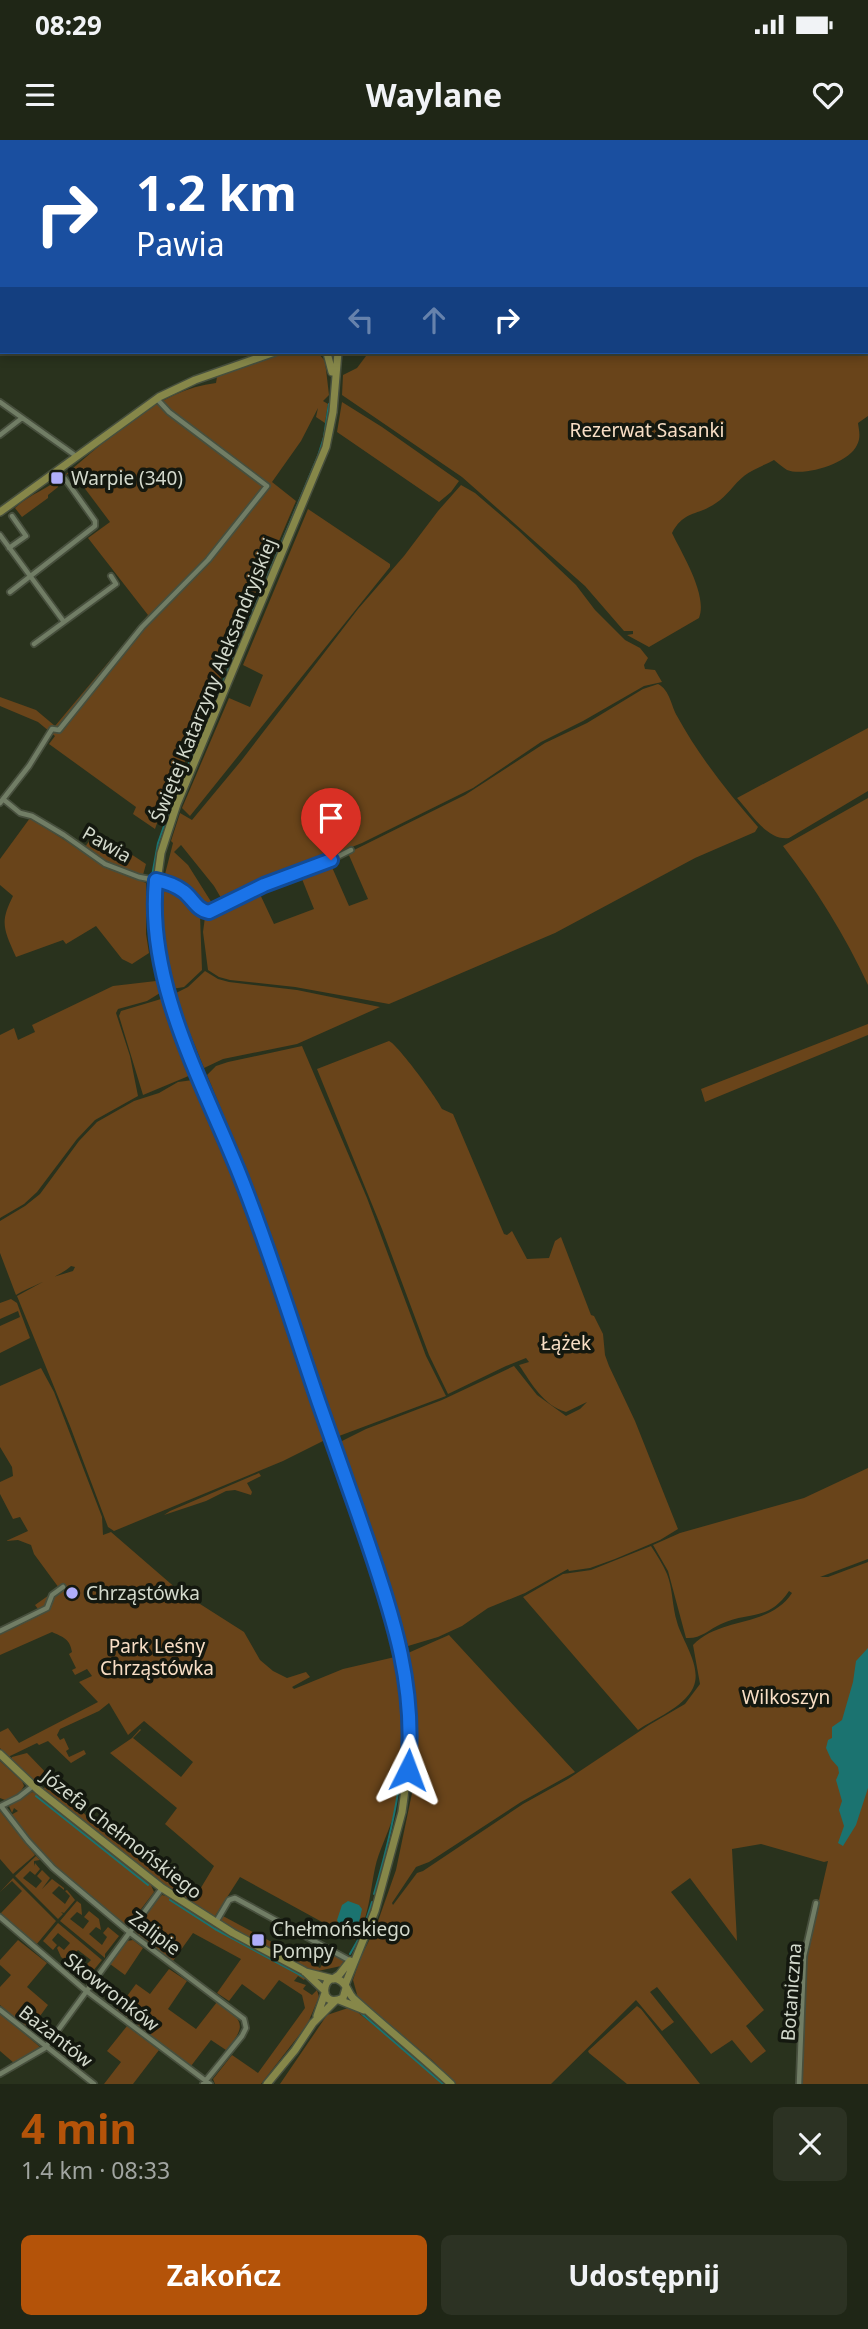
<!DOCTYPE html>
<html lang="pl">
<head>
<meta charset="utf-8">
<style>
  :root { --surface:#1f2616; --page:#2c3223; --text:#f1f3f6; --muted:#a1a5a1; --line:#3c4335; --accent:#b45309 }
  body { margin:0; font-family:"Noto Sans",sans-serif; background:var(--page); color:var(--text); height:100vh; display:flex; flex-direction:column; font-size:26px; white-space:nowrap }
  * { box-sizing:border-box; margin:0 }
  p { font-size:23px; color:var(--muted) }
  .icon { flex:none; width:38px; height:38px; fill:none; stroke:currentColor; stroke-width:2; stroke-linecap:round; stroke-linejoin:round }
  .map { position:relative; height:1944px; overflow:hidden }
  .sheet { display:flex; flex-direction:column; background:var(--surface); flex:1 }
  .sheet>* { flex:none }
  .hud { position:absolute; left:0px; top:0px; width:868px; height:214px; box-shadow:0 4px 10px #0003,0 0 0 2px var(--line); background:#1a4fa0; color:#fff; overflow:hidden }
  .pin { position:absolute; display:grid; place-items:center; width:60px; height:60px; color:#fff; margin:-72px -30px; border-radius:50% 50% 50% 0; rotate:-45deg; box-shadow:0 0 7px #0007 }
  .pin .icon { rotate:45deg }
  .me { position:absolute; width:77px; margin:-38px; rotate:3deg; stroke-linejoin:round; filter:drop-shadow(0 0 5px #0008) }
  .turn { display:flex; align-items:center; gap:24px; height:147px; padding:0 21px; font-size:32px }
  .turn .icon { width:91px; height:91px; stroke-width:2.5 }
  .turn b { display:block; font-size:49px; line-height:60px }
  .lanes { display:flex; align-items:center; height:66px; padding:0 21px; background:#0003; justify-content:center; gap:35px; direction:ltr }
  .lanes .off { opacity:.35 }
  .round { display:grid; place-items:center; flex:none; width:74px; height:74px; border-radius:10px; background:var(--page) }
  .head { display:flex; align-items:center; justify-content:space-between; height:119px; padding:0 21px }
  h1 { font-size:42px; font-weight:700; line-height:52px; color:var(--accent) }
  .primary-button { display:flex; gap:14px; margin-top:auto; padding:14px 21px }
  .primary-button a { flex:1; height:80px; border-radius:10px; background:var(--accent); color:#fff; font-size:28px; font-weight:700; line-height:80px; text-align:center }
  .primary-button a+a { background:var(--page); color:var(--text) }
  .status { display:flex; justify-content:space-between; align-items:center; height:49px; padding:0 35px; background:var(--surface); direction:ltr }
  .status svg { height:19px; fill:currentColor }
  header { display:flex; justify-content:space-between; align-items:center; height:91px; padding:0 21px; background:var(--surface); font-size:32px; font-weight:700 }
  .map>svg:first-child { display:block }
</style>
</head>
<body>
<div class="status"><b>08:29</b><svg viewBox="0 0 49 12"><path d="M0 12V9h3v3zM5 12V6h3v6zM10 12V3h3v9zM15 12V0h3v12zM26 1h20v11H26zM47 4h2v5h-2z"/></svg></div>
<header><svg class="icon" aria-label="menu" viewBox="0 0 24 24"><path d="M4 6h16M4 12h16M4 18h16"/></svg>Waylane<svg class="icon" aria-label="heart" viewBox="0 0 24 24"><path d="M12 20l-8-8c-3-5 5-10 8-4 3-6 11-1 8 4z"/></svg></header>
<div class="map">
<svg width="868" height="1944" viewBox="0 0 868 1944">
  <rect width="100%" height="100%" fill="#29321d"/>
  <path fill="#69441a" d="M485 0H868V276L858 283C859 290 861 298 857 305 849 323 805 337 787 330 782 327 778 323 774 320 765 325 753 329 744 336 734 344 727 356 716 363 698 376 684 370 672 393 682 414 708 455 699 478L649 507 627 495 633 494V491H624L585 446 462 337 342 255 343 235 357 228 369 212H866V2H484Z
    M296 212H317L325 221 329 255 323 261 328 264 325 283 316 277 318 268 301 301 272 342 296 361 169 659 162 669 155 689 133 674 136 667 49 604 55 596 38 582 0 566V557L36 570 55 586 148 475 88 398 110 382 74 334 79 329 73 330 58 341V347L48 355V358L22 377 15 368C30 354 49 348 65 335 107 300 159 249 216 243L217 237 276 216Z
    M342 262 382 287 459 341 451 352 439 362 337 292Z
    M461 345 475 353 518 390 576 445 595 470 625 500 640 508 648 518 644 525 645 529 655 530 662 542 644 546 583 581 541 602 473 648 362 703 269 740 224 763 214 746 181 705 174 712 188 725 215 768C199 775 195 758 184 750 178 745 171 741 164 738L173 703 171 701 180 673 192 680 241 621 358 469 404 416 438 371Z
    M308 369 390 424V427L190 676 182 668 229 558 250 567 263 535 243 525Z
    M658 544C670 550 671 566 677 576 699 616 728 653 758 687L755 692 695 718 555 793 389 864 295 847 230 840 219 837 208 830 203 792 205 777 258 750 274 784 314 769 300 734 325 723 331 725 349 766 368 759 348 713 465 655 545 603 587 583 643 549Z
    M868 588V651L789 698C767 701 751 673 737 658Z
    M868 658V845C845 795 816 749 783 706Z
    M30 678 102 724 146 743V794L149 813 132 824 122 819 96 786 66 804 63 800 16 817C3 788 0 782 13 756L0 745V719Z
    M96 691 146 724 143 735H139L107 722 85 707Z
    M164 747 182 752 200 775 202 830 184 847 172 849 162 793Z
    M205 831 218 839 229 842 297 850 380 867 297 904 223 919 204 928 174 854 188 847Z
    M156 841 160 853 147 861 118 869 116 873 130 916 138 956 95 980 77 999 37 1052 24 1064 0 1078V895L14 888 18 900 35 892 32 885 113 846Z
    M161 859 191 935 143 955 119 876 121 871Z
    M868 884V895L705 962 701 949Z
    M389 901C397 904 437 958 442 969L453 974 504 1094 507 1095 512 1091 527 1119 549 1118 555 1101 561 1097 591 1175 594 1176 603 1194 605 1215 609 1226 635 1281 678 1389 660 1400 615 1419 590 1428 569 1431 568 1429 525 1453 488 1468 462 1486 438 1497 408 1506 380 1412 340 1302 366 1289 442 1260 514 1226 537 1255 566 1276 580 1269 587 1262 566 1272C543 1265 532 1244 519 1225L529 1222 526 1218 506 1226 448 1254 429 1215 382 1089 317 929Z
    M302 906 367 1058 426 1216 446 1256 339 1296 252 1044 207 935 216 926 228 922Z
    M193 940 236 1045 325 1300 283 1321 114 1391 108 1387 70 1286 17 1156 50 1138 73 1131 75 1127 71 1126C60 1137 32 1145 16 1155L0 1113V1081L25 1066 40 1054 79 1001 97 982 134 961 159 953 178 942Z
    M11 1159 17 1163 30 1198 0 1213V1186L20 1177 18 1171 0 1179V1163Z
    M41 1228 54 1252 102 1377 103 1395 111 1392 178 1450 244 1492 260 1520 273 1531 287 1538 306 1532 310 1537 292 1547 294 1549 343 1529 395 1517C408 1566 407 1627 393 1677 388 1694 379 1710 375 1728 370 1752 369 1779 355 1800L240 1737 215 1776 212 1777 181 1757 185 1750 196 1756 214 1726 165 1684 177 1668 110 1613 132 1598 140 1589 141 1590 133 1598 181 1637 193 1622 144 1581 128 1595 109 1563 99 1571 60 1589 57 1595 60 1600 64 1598 69 1609 66 1611 69 1617 84 1610 86 1614 71 1623 48 1601 39 1605 37 1603 8 1617 0 1608V1592L8 1588 19 1603 98 1562 79 1542 92 1536 87 1529 75 1535 72 1530 76 1528 69 1514 72 1512C70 1499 63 1497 52 1492L0 1515V1492L41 1473 35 1465 59 1448 34 1414 31 1405 18 1400 6 1401 28 1391 20 1377 13 1379 0 1354V1342L13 1336 12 1327 0 1307V1246Z
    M868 1328V1419L820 1437H828L868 1422V1944H801L806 1816 828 1721 824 1722 761 1704 732 1709 737 1801 690 1738 671 1752 764 1870 746 1886 766 1911 751 1923 732 1900 711 1914 657 1847 650 1852 674 1882 662 1891 636 1860 551 1944H456L432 1920 358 1858 353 1840 360 1819 377 1784 396 1730 416 1634 417 1575 408 1513 449 1495 575 1632 521 1662 429 1722 416 1727 392 1763 393 1765 417 1733 423 1731 523 1664 568 1639 649 1585 685 1564 700 1544 693 1505C721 1476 769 1488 792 1453L789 1451C768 1482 749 1471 721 1484 708 1490 701 1499 686 1498L668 1431 653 1405 680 1393 804 1358Z
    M259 1333 261 1336 247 1343 252 1352 251 1355 235 1350 226 1351 206 1361 164 1375 170 1371Z
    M651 1406C657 1415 663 1425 667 1434 673 1449 672 1466 677 1482 682 1501 703 1527 693 1548 683 1568 655 1578 638 1590L523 1457 563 1434 591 1430Z
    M27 1613 51 1638 59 1635C33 1649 30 1638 10 1621L12 1617Z
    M0 1621 22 1641 24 1646 19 1654 5 1660 0 1658Z
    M56 1640 57 1643 51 1647 161 1735 183 1748 180 1753 172 1752 44 1651V1648Z
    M32 1652 37 1653 150 1743 154 1752 129 1785 121 1782 51 1723 11 1675 18 1671 14 1668 12 1673 9 1666Z
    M0 1671 35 1715 13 1734 0 1719Z
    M36 1716 40 1720 34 1721V1726L35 1723 40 1729 35 1735 30 1731 23 1738 36 1748 42 1741 37 1736 42 1730 50 1738 42 1749 52 1739 64 1748V1750L59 1746 52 1753 65 1764 70 1756 65 1751 67 1750 75 1760 64 1773 61 1772 63 1774 58 1779 15 1736Z
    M13 1738 56 1781 36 1805 1 1773 22 1751 12 1741 0 1752Z
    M162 1755 170 1757 227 1794 305 1834 306 1837 304 1840 298 1836 294 1841 306 1845 303 1849 312 1855 317 1850 319 1857 307 1885 261 1944H215L213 1939 232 1915 258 1933 305 1868 302 1855 279 1840 264 1860 242 1844 229 1861 217 1853 241 1819 193 1793 173 1821H170L135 1794C137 1779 151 1766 162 1755Z
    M77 1761 81 1764 82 1775 77 1772 70 1779 83 1789 89 1781 84 1777 89 1771 99 1779 101 1790 96 1787 89 1794 102 1805 107 1797 103 1793 108 1787 119 1796 105 1814V1818L60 1781Z
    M223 1776 320 1828 330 1812 344 1820 341 1826 318 1831 315 1834 221 1783 220 1780Z
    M58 1783 102 1820 88 1837 75 1828 79 1823 84 1827 91 1820 78 1810 72 1817 77 1822 73 1827 61 1817 57 1808 59 1806 64 1810 70 1803 58 1793 52 1800 57 1805 53 1810 43 1801Z
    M18 1800 47 1823 27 1847 48 1865 30 1890 0 1865V1847L11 1835 0 1825V1820Z
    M133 1800 143 1808 125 1835 110 1824 127 1801Z
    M169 1829 187 1841 168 1869 196 1889 217 1862C243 1880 248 1885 226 1910L211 1900 191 1926 116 1871 136 1844 150 1854Z
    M637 1866 641 1869 700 1944H627L589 1913 588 1911Z
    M351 1867 422 1923 442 1944H280L327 1875Z
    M0 1873 40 1907 14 1923 0 1911Z
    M127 1886 159 1910 133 1944H104L121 1922 107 1911Z"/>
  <path fill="#1b7370" d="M868 1508V1648L856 1685 843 1706 838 1703 844 1686 839 1670 842 1661 836 1640 839 1633 838 1627 831 1619 826 1608 828 1600 832 1598V1587L842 1580 853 1542 856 1521Z
    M348 1761 359 1765 362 1769 358 1787 353 1790 340 1787 337 1780 342 1765Z"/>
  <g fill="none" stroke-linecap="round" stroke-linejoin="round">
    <path stroke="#1b7370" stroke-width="2" d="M296 0V2
      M173 661 318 316 324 297 329 264
      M152 736 158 703 170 669
      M151 744 149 784 152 813
      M163 859 192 933
      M196 940 248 1070 327 1299
      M330 1307 380 1453 395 1505
      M36 1656 148 1745
      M374 1754C398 1671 411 1609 398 1522
      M170 1760 215 1789 306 1838
      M350 1814 362 1793 372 1762
      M362 1874 443 1944"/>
    <g stroke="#474f3d" stroke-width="8">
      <path id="street" d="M0 262 76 316
        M0 295 22 278
        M0 395 64 482
        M9 408 26 396 12 376
        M10 452 95 386V381L65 339
        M34 504 116 444 111 436
        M3 659 20 673 32 676 64 695 105 724 139 737 166 742 176 747 205 772 264 745 331 720 351 710
        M0 663 29 626 52 589 59 590 142 487 208 420 267 346 169 272 157 259
        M0 1491 47 1468 52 1455 63 1447
        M1 1666 28 1701 53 1728 129 1792 244 1879 246 1888 242 1896 203 1944
        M1 1666 19 1657 33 1646
        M0 1777 85 1850 210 1944
        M216 1782 229 1760 235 1758 349 1820
        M0 1870 94 1944
        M0 1934 45 1908 162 1748
        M799 1944 804 1816 816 1763"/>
    </g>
    <g stroke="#474f3d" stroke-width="10">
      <path id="secondary" d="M289 0V2
        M338 212 333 272 326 307 177 664 161 713 156 749V797L161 832 177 882 250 1060 391 1472 407 1545 410 1612 402 1672 375 1771 345 1845
        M327 213 332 232
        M0 372 159 257 195 240 275 212
        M0 1614 38 1650 162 1748 233 1793 304 1831 324 1850
        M305 1832 333 1839 339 1835 350 1821
        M346 1848 343 1858C316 1871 322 1828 341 1841 347 1845 348 1853 353 1858 385 1887 419 1914 451 1944
        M339 1860 364 1870
        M317 1876 325 1853
        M267 1944 295 1910 313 1883 335 1861"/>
    </g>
    <use href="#street" stroke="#717d65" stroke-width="4.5"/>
    <use href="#secondary" stroke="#868749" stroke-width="7"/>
  </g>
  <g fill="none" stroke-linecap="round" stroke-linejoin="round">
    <g stroke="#114b97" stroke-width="18">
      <path id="route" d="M331 720 264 745 209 772C196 770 193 758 183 751 175 745 166 742 156 740 146 841 200 937 237 1028 268 1104 292 1184 319 1263 335 1309 352 1356 368 1403 394 1480 416 1547 408 1630"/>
    </g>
    <use href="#route" stroke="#1a73e8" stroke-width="12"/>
  </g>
  <g fill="#b0aefa" stroke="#14180f" stroke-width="2.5">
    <rect x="50" y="331" width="14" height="14" rx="3.5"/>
    <circle cx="72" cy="1453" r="7"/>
    <rect x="251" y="1793" width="14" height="14" rx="3.5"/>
  </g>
  <g text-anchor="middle" stroke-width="7" stroke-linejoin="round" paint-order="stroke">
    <g font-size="19" fill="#f8dec5" stroke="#14180f">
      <text x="647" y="297">Rezerwat Sasanki</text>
      <text x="566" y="1210">Łążek</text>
      <text x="157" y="1513">Park Leśny<tspan x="157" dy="22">Chrząstówka</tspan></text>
      <text x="786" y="1564">Wilkoszyn</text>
    </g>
    <g font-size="19" fill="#d3d9cc" stroke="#14180f" text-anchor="start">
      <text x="71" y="345">Warpie (340)</text>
      <text x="86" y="1460">Chrząstówka</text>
      <text x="272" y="1796">Chełmońskiego<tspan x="272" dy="22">Pompy</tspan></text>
    </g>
    <g font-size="19" fill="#d3d9cc" stroke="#14180f">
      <text transform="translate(213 540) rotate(-68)" y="7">Świętej Katarzyny Aleksandryjskiej</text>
      <text transform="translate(107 704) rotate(30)" y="7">Pawia</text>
      <text transform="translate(122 1694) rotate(38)" y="7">Józefa Chełmońskiego</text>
      <text transform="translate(155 1793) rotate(37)" y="7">Zalipie</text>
      <text transform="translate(112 1852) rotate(38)" y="7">Skowronków</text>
      <text transform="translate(791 1852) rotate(-86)" y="7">Botaniczna</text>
      <text transform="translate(56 1896) rotate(38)" y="7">Bażantów</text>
    </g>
  </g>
</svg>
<div class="pin" style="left:331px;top:720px;background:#d93025"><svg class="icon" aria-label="arrive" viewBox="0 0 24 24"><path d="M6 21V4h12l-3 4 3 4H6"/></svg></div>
<svg class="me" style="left:408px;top:1630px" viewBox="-20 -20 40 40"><path d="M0-17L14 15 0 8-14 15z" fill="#1a73e8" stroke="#fff" stroke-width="4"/></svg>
<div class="hud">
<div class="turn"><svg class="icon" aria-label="right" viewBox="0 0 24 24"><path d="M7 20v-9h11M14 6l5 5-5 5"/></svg><div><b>1.2 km</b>Pawia</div></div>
<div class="lanes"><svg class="icon off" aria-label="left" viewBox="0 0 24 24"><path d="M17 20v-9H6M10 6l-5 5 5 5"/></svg><svg class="icon off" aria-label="ahead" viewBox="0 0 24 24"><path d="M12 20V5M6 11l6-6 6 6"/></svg><svg class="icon" aria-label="right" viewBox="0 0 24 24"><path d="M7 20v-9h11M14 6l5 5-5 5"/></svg></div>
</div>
</div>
<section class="sheet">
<div class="head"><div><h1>4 min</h1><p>1.4 km · 08:33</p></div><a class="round"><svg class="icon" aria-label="close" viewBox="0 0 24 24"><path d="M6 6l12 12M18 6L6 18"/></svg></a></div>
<div class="primary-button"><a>Zakończ</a><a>Udostępnij</a></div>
</section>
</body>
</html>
